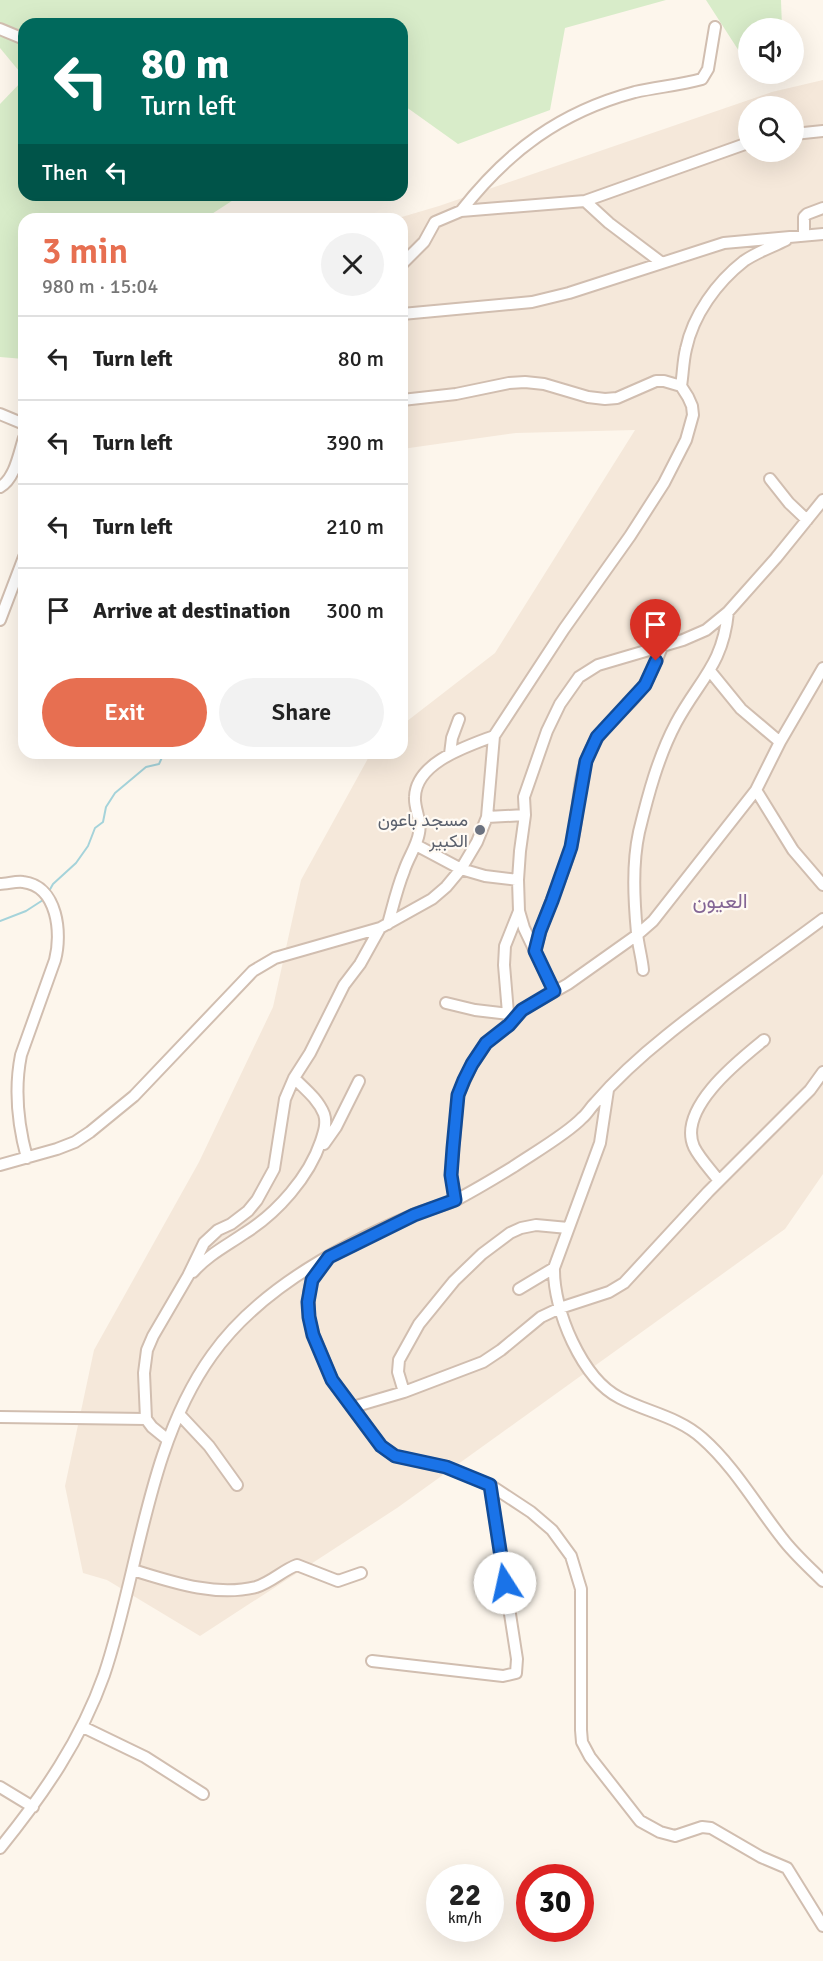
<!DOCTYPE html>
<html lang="en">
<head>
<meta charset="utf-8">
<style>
  :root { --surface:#fff; --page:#f2f2f2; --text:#222; --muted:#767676; --line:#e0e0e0; --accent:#e76f51 }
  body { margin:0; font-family:Signika,Vazirmatn,sans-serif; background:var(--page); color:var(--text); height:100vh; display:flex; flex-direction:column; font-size:22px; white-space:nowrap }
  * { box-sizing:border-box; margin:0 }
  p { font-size:20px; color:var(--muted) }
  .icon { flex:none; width:33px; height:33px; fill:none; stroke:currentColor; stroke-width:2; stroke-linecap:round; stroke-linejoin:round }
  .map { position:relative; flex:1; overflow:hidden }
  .sheet { position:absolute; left:18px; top:213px; width:390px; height:546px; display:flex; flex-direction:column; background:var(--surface); border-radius:18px; box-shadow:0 6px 24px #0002 }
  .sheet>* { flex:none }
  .guide { position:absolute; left:18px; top:18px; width:390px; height:183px; border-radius:18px; box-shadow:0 6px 24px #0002; background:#00695c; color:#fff; overflow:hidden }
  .tools { position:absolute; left:738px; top:18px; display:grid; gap:12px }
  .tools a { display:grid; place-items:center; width:66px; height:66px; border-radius:50%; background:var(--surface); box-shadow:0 6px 24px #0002; font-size:30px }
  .speed { position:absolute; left:426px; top:1864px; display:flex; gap:12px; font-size:30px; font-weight:700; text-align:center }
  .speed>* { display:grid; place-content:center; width:78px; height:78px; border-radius:50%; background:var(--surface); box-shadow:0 6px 24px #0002; line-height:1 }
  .speed small { font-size:15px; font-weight:400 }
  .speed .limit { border:9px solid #d22; background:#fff; color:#111 }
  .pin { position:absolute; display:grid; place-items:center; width:51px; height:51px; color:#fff; margin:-62px -26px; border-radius:50% 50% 50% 0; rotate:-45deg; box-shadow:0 0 6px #0007 }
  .pin .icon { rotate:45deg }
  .me { position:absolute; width:66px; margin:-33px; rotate:350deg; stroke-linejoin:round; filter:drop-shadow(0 0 4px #0008) }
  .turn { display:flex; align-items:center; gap:21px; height:126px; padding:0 24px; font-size:27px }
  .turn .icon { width:78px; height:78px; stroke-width:2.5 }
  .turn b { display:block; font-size:42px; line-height:51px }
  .then { display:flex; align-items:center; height:57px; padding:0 24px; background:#0003; gap:12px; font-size:22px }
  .round { display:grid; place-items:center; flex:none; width:63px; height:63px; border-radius:32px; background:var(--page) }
  .head { display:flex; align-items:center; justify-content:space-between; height:102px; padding:0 24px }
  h1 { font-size:36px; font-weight:600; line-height:45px; color:var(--accent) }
  .primary-button { display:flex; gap:12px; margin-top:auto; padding:12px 24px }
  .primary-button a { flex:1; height:69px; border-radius:36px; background:var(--accent); color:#fff; font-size:24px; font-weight:600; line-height:69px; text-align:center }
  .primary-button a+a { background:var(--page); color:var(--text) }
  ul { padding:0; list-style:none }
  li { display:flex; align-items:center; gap:18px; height:84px; padding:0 24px; border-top:2px solid var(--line) }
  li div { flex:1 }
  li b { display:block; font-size:22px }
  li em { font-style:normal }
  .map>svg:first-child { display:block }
</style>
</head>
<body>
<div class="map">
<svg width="823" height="1961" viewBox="0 0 823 1961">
  <rect width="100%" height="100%" fill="#fdf6ec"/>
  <path fill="#f5e8da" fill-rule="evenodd" d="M823 80V1174L785 1229 397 1508 200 1636 107 1580 83 1573 65 1486 94 1350 199 1162 273 1007 301 880 371 753H402V725L495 653 635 430 516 433 402 449V219H395L439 206 772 92ZM748 106H794V152H748Z"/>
  <path fill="#d8ecc9" d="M0 0H666L565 28 550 110 458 144 402 104V24H24V77L0 48Z
    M706 0H781L782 28H748V65Z
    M24 79V195H241L204 219H24V359L0 357V104Z"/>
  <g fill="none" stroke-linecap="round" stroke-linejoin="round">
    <path stroke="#a5d3da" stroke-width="2" d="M48 893 53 884 76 863 88 846 95 828 103 822 106 807 115 793 146 767 159 764 164 753
      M0 921 26 911 43 900"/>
    <g stroke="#d1beb0" stroke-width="14">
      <path id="minor" d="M0 29 24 39
        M794 134 823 131
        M585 201 609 223 662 263
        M461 211C508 151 560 112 635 92 657 87 681 85 702 79L708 69 715 27
        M804 235V217L807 214 823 208
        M402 264 424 242 435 222 461 211 585 201 748 143
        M402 314 532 302 569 293 724 243 823 234
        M681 386C683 374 683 361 686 349 693 315 717 282 744 261 757 252 772 247 786 240
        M402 400 456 394 509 383 525 382 544 384 588 397 605 399 617 398 656 381H664L681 386 688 397 692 406 693 415 686 440 664 483 630 536 564 629 494 736 487 817 525 815
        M0 414 24 424
        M770 479 789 503 807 520
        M0 487C15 479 19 453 24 438
        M0 620 24 557
        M710 671 741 709 780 742
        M450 754 452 738 459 719
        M756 790 793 850 823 885
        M416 845 461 869 485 876 518 880
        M0 884C7 884 16 881 23 882 58 886 62 934 55 960L21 1055C14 1090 18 1125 27 1158
        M519 911 524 928 554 991
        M388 924C393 906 397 888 404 871 408 858 417 846 419 833 422 820 414 809 415 797 416 762 468 746 494 736
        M535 951C543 915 561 883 571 847 580 815 576 779 591 749 601 728 620 714 635 697 649 682 655 663 663 645
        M643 970C642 958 638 945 637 933 634 900 632 864 639 832 648 795 658 757 676 723 699 680 723 665 728 612
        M446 1003 475 1010 509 1014
        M509 1025 504 965 505 946 519 911 518 880 520 851 525 815 524 797 547 731 560 704 579 677 598 665 683 640 706 630 728 612 776 558 823 500
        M608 1090 600 1143 554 1268C553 1310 582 1379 620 1398 647 1412 679 1417 702 1438 734 1466 756 1505 782 1538 794 1554 809 1567 823 1581
        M324 1144 336 1127 359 1081
        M0 1165 57 1149 75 1142 90 1132 134 1096 253 971 275 958 380 928 432 899 446 887 461 869 477 842 487 817
        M719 1181C711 1170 700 1159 694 1147 677 1109 738 1061 764 1040
        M455 1200 451 1175 458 1095 472 1064 486 1043 509 1025 522 1010 568 984 637 935 653 921 756 790 780 742 823 668
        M325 1262 312 1280 309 1292V1317L313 1334 332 1380 381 1446 395 1456 446 1467 490 1485 531 1512 552 1530 571 1556 581 1589V1730L582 1742 590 1757 640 1821 660 1832 675 1836 702 1827 711 1828 761 1857 787 1868 823 1926
        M193 1272C208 1255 226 1246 245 1233 277 1213 309 1177 321 1141 324 1132 327 1123 324 1114 318 1099 305 1089 294 1078
        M519 1289 554 1268
        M404 1392 398 1372 399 1360 419 1324 454 1281 482 1254 510 1233 521 1228 536 1225 568 1228
        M353 1407 404 1392 483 1362 501 1350 541 1317 560 1308 609 1292 624 1283 708 1192 810 1090 823 1072
        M179 1414 209 1446 237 1485
        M0 1417 146 1419
        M168 1440 152 1427 146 1419 144 1373 147 1350 153 1336 188 1276 204 1243 218 1230 231 1224 248 1211 257 1200 274 1169 285 1099 294 1078 310 1053 344 985 360 964 380 928
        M133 1570C172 1582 215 1597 256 1587 272 1582 283 1570 297 1565L338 1581 361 1573
        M372 1661 503 1676 516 1673 517 1659 490 1485
        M83 1727 145 1757 203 1794
        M0 1787 33 1807
        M0 1848C43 1795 81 1740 104 1675 139 1572 147 1445 212 1355 258 1290 341 1245 413 1215 427 1209 443 1206 456 1200 475 1190 495 1178 513 1167 532 1154 567 1134 582 1118 587 1114 590 1108 595 1103 616 1079 641 1056 666 1036 716 995 771 958 823 919"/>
    </g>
    <use href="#minor" stroke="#fff" stroke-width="10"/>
  </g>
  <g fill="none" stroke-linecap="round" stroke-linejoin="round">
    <g stroke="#114b97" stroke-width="15">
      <path id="route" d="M505 1583 490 1485 446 1467 395 1456 381 1446 332 1380 313 1335 309 1317 308 1302 312 1280 329 1257 414 1215 455 1200 451 1175 453 1148 458 1095 464 1080 472 1064 486 1043 509 1025 522 1010 554 991 535 951 540 931 552 901 571 847 586 761 597 737 645 685 656 661"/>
    </g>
    <use href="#route" stroke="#1a73e8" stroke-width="10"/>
  </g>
  <circle fill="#6b7280" stroke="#fffaf3" stroke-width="2" cx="480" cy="830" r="6"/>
  <g text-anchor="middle" stroke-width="4.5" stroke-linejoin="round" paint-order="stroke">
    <g font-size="18" fill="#5b616d" stroke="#fffaf3" text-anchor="end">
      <text x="468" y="826">مسجد باعون<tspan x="468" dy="21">الكبير</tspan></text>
    </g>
    <g font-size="21" fill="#846695" stroke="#fffaf3">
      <text x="720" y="908">العيون</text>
    </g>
  </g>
</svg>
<div class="tools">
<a><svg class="icon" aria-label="sound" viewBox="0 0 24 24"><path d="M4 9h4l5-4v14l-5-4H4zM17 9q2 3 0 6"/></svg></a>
<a><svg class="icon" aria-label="search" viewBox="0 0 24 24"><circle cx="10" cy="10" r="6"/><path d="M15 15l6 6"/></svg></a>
</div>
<div class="speed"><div>22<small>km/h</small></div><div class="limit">30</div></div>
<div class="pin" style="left:656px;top:661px;background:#d93025"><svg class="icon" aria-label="arrive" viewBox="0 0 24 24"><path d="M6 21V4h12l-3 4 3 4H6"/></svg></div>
<svg class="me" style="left:505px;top:1583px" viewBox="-20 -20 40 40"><circle r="19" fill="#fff"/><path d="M0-13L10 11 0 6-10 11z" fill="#1a73e8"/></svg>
<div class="guide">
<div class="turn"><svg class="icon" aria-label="left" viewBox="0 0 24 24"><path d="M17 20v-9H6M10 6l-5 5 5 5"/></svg><div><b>80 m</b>Turn left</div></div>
<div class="then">Then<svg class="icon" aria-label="left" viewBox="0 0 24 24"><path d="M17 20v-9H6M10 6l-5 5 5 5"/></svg></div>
</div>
<section class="sheet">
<div class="head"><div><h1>3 min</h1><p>980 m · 15:04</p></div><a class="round"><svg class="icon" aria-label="close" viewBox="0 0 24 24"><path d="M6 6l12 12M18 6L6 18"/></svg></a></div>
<ul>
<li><svg class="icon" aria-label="left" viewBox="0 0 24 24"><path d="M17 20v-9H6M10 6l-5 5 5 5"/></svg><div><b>Turn left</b></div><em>80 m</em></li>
<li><svg class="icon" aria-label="left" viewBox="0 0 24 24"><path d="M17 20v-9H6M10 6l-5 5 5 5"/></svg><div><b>Turn left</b></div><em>390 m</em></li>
<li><svg class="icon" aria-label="left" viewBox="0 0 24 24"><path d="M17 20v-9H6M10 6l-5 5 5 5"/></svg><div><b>Turn left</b></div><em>210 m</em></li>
<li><svg class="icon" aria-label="arrive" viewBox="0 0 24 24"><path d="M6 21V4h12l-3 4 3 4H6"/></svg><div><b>Arrive at destination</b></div><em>300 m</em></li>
</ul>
<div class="primary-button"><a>Exit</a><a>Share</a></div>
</section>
</div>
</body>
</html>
